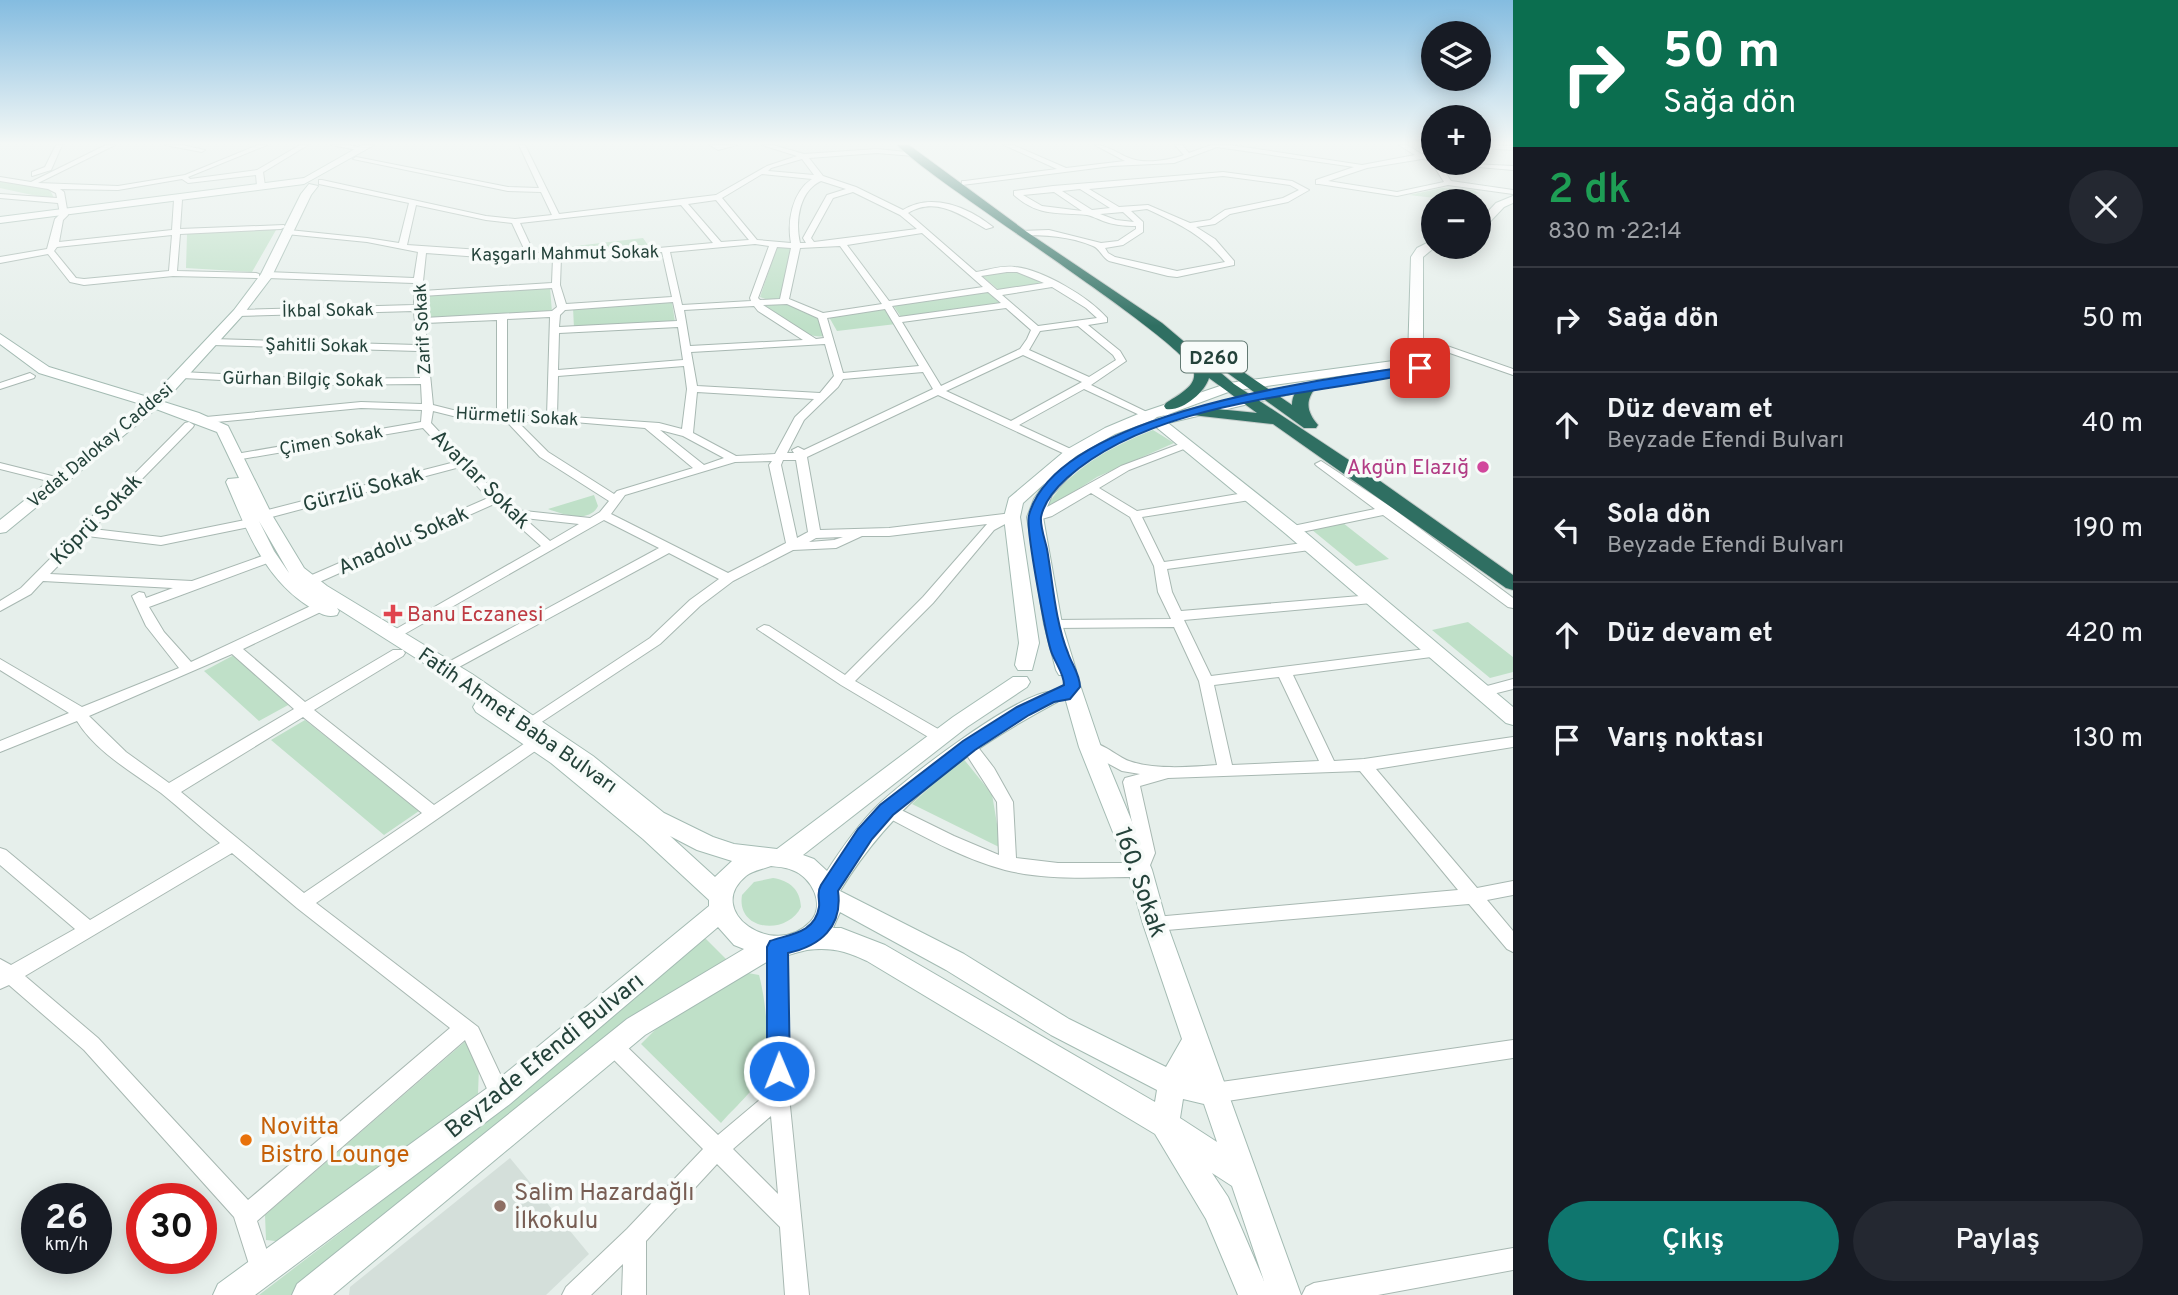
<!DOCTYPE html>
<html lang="tr">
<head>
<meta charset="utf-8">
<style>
  :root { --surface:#171b24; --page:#242831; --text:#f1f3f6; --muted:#9ea1a6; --line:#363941; --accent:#0f766e }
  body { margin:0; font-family:Overpass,sans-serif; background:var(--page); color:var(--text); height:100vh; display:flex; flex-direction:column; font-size:26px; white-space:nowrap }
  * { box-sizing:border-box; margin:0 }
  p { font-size:23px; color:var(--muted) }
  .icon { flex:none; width:38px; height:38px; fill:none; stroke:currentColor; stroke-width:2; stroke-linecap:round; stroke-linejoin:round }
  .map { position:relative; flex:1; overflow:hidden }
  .side { display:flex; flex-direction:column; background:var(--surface); width:665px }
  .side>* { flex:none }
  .banner { background:#0b6e4f; color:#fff; overflow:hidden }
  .tools { position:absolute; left:1421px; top:21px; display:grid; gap:14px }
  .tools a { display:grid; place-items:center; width:70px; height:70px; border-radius:50%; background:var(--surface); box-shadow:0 4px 18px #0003; font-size:35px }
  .speed { position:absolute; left:21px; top:1183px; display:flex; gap:14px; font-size:35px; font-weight:700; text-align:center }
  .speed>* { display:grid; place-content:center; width:91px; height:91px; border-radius:50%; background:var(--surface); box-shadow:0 4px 18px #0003; line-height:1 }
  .speed small { font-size:18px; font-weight:400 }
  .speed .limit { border:10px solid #d22; background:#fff; color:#111 }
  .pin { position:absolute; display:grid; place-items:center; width:60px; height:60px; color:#fff; margin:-30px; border-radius:14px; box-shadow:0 4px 10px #0006 }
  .me { position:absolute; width:77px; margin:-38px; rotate:359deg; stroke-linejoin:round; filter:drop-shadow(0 0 5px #0008) }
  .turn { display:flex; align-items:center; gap:24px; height:147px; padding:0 35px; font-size:32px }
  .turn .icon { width:91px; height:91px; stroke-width:2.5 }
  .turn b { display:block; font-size:49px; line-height:60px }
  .round { display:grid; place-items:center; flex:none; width:74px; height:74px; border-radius:37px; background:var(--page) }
  .headline { display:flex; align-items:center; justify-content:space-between; height:119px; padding:0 35px }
  h1 { font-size:42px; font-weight:600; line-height:52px; color:#1e9e55 }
  .primary-button { display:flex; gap:14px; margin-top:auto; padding:14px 35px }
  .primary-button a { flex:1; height:80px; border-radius:42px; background:var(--accent); color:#fff; font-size:28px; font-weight:600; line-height:80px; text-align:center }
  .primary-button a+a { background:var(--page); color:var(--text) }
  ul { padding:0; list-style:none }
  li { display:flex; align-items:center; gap:21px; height:105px; padding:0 35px; border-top:2px solid var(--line) }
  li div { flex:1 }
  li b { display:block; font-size:26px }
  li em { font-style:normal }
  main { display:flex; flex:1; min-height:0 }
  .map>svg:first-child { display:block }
</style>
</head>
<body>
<main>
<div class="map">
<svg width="1513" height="1295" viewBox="0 0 1513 1295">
  <rect width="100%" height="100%" fill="#e6efeb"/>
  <path fill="#d4dfda" d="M510 1158 589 1254 546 1295H349L350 1287Z"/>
  <path fill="#bfe0c8" d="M0 180 49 188 55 200 0 188Z
    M1442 188 1473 190 1479 193 1452 200 1409 195Z
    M246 229 276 230 252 272 186 268 187 234Z
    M643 238 650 248 540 252 542 250Z
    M777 247 792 248 780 299 768 300 760 297Z
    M1016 270 1047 284 999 290 981 275Z
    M550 287 552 312 425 319 426 295Z
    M990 292 1003 304 901 317 893 305Z
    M668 301 672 302 675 322 574 328 573 308Z
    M793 303 819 317 824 336C805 340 777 315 761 305Z
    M885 309 896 324 837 331 829 317Z
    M1153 430 1174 443 1097 477 1044 511C1067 470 1110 447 1153 430Z
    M594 495 598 506C589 524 562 514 548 509Z
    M1343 523 1389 559 1356 566 1311 529Z
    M1468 622 1513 657V672L1490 678 1432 630Z
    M234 655 290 704 259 721 204 671Z
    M305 720 419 811 384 835 271 740Z
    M962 757 992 794 1001 848 912 804Z
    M773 878C790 881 800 889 801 907 787 936 736 931 742 895L754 882Z
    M703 936 727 960 295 1295H259L421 1171Z
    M748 973 759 975C765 996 772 1052 763 1073 757 1088 732 1110 721 1123L641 1044 663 1022Z
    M468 1039 479 1067 478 1094 285 1242 266 1240 265 1215Z"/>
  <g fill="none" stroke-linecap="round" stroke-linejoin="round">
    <g stroke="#a8b8b2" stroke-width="2">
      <path id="street" d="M56 145H62L51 170 32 176V172L45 167Z
        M106 145H115L38 183 118 186 185 175 258 145H267L188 177 190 179 257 170 300 145H308L265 171 263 172 265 186 261 188 257 186 256 175 188 183 182 179 118 190 60 189 64 192 68 215 63 220 59 242 172 230 174 200 178 198 182 200 180 229 284 225 285 227 281 229 180 234 177 271 256 273 259 274V278L173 276 84 285 70 282 48 254 0 263V257L47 249 55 219 60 214 58 203 0 198V194L57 198 56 193 48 189 0 181V177L31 182ZM172 235 169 271 84 279 76 278 54 251 57 247Z
        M165 145H182L205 150 202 152Z
        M331 145H349L366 149 363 151Z
        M519 145H525L559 214 716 195 767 166 797 156 762 145H773L804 154 877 149 916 153 914 156 877 153 809 158 823 176 856 187 903 210C932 192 968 207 993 227L986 229C961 215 936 196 908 213L976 272C989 270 1002 265 1015 267 1043 270 1089 297 1107 318V322L1088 325 1120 351 1126 361 1091 385 1153 415 1152 417H1144L1084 389 1019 425 1075 451V455H1067L938 395 807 457 820 530 889 528 1012 513 1018 517 994 530 933 603 855 681 945 733 948 737 945 741H935L841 685 757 629 764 625 769 626 845 675 923 597 987 524 889 536H862L836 548 793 550 733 581 700 606 660 644 531 729 526 728 523 724 526 720 650 638 690 600 719 579 669 553 448 673 441 668 443 665 659 548 604 520 394 640 387 636 389 633 541 546 494 504 315 584H305L303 581 305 578 488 498 460 467 268 518H260L258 515 260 512 455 462 423 428 236 460 230 457 236 454 421 422 422 410 361 408 206 423 201 420 206 417 361 402 422 404 421 384 319 385 182 378 177 375 182 372 319 379 420 378 418 351 212 345 207 342 212 339 417 345 414 311 238 316 233 313 238 310 414 305V283L267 278 263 275 267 272 414 278 418 252 367 242 286 234 285 232 289 230 367 238 399 243 409 203 319 184V180H322L486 216 515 219 552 215 541 192 508 191 353 159 356 157 508 187 539 188ZM802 159 814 175 768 171 771 168ZM762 174 812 179C792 192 787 222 791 243L757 240 722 198ZM821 181 846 189 827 195 803 238 806 243H800C795 222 799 191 821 181ZM853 192 900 215 917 229 814 242 811 238 833 198ZM716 200 749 240 721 242 688 204ZM416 205 486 220 512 223 526 253 407 245ZM681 205 713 243 615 252 534 253 520 223ZM922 233 983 287 889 301 847 245ZM755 244 769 246 750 298 751 301 682 305 670 252ZM840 246 882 304 823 313 789 299 800 248ZM777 247 791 248 780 299 760 300 758 298ZM662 252 672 297 566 304 560 285 561 257ZM426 253 507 259 553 258 552 283 422 291ZM1007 272H1017L1044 283 997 290 981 276ZM1052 287 1086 308 1097 318 1038 326 1002 295ZM552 288 557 307 552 311 424 318 422 296ZM988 292 1001 303 899 317 892 306ZM673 302 677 321 559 327 560 315 565 310ZM787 304 818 318 824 338 816 339 763 305ZM754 306 758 311 803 340 690 346 684 310ZM1006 308 1031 330 1027 339 1020 349 941 386 902 322ZM885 309 919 366 843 373 827 318ZM550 317 547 416H507V319ZM497 320V414L453 410 433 405 425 323ZM1078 326 1113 355 1116 360 1089 377 1029 350 1040 331ZM678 327 683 360 558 370 559 333ZM825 344 834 376 820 393 697 386 691 352ZM1023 355 1082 382 1011 421 946 391ZM684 366 687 389 682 429 659 423 557 416 558 376ZM923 372 933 389 804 450 798 447 792 450 794 453H787L804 420 838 387 843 379ZM697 392 814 399 795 417 775 454 736 456 693 433ZM433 411 453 416 507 422 540 457 609 501 600 512 590 518 515 510 499 496 431 423ZM518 422H574L645 428 693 468 617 491 614 494 548 452ZM660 430 683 436 724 458 704 465ZM783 460H796L808 532 797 538 781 465ZM772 461 769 465 786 543 728 573 611 514 625 495 735 462ZM524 518 579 524 550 541ZM843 537 834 540 809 542 816 538Z
        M710 145H737L718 150Z
        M1004 145H1013L1066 168 1125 161 1095 145C1109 145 1119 155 1132 159 1146 164 1170 160 1184 155L1175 145H1182L1189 153 1211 145H1230L1362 165 1415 155 1399 145H1407L1428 158 1367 168 1328 181 1397 192 1444 182 1432 163 1433 162 1439 163 1451 181 1513 190V194L1448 185 1397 196 1319 184H1316V180L1354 167 1217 147 1174 163 1112 166 962 185V181H965L1057 169Z
        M1479 145 1513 146V150L1479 148Z
        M1452 163 1513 166V170L1456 165Z
        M1223 172 1292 181 1309 190 1288 202 1230 214 1215 224 1196 227 1215 239 1234 261V265L1177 277 1168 276 1109 261C1102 257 1100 249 1093 246 1070 236 1044 235 1020 235L1016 233 1020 231 1049 230 1101 243 1118 241 1136 229V226C1124 226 1113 225 1103 221 1098 219 1092 216 1087 215 1057 212 1039 217 1014 195V191L1053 186ZM1223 176 1290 185 1299 190 1283 198 1225 210 1210 220 1190 223 1148 205 1119 207 1089 189ZM1080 189 1110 208 1092 210 1062 191ZM1054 192 1082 211 1042 206 1023 195ZM1147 209C1179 224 1202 234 1225 262L1177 271 1115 257 1108 253 1105 248 1123 245 1143 232V222L1131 211ZM1123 212 1134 222 1116 220 1100 214Z
        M1427 339 1513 369V375L1424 344 1422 342Z
        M30 373 35 376 34 378 0 389V383Z
        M189 422 194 425 193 427 93 529 161 537 250 519 256 523 254 526 161 545 87 536 50 574 192 581 265 555H273L275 558 273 561 149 607 164 632 191 662 317 603H327L329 606 327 609 243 649 305 702 393 650H403L405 653 403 656 314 710 434 805 531 739H541L544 743 541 747 316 903 478 1027 510 1095 507 1102 500 1105 493 1102 465 1040 257 1221 274 1272 270 1280 262 1284 254 1280 234 1217 84 1050 9 985 0 989V959L11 965 75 929 0 865V848L6 850 90 920 220 843C200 827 181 809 161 793 132 772 96 752 77 721L0 752V741L69 713 0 670V659L82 707 179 668 146 626 132 596 139 592 144 593 146 598 173 588 43 581 31 594 0 611V601L21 588 185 423ZM232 654 294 709 169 783 126 752 89 716ZM303 717 422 813 304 893 181 792ZM232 853 297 908 450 1028 248 1200 98 1038 25 976Z
        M1185 442 1189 443V447L1129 470 1099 488 1137 511 1250 492 1256 496 1250 500 1142 517 1164 562 1310 542 1316 546 1310 550 1167 569 1172 592 1181 611 1372 595 1379 599 1372 603 1184 620 1211 676 1434 648 1441 653 1439 656 1293 675 1334 761 1364 759 1513 737V747L1376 769 1477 888 1513 881V895L1487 900 1513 931V952L1507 949 1469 904 1155 931 1149 929 1146 924 1149 919 1155 917 1458 890 1360 771 1168 778 1140 786 1155 853 1146 875 1140 877C1096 877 1048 881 1005 870 961 858 921 835 881 814L879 810 881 806 887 804 893 806 954 836 999 855 997 802 961 746 964 742H974L994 768 1013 802 1016 858 1058 863H1134L1139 853 1123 782 1125 778 1140 774 1122 771 1085 751 1082 747 1085 743C1099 739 1116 756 1129 761 1154 770 1191 767 1217 765L1199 681 1174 627 1053 628 1046 624 1053 620 1171 619 1158 592 1154 566 1130 517 1091 493 1052 516 1035 521 1029 517 1121 466ZM1279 677 1319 761 1232 765 1214 685Z
        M1321 461 1391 507 1513 598V608L1508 607 1383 515 1292 534 1288 533 1286 530 1288 527 1375 509 1317 466 1315 464Z
        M0 463 52 476 54 478 48 481 0 469Z
        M1513 679V689L1481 697 1474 692 1476 689Z
        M777 939 783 942 786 947 789 1096 809 1295H785L780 1227 717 1164 646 1241V1295H622L623 1264 591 1295H562L566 1287 627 1229 703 1149 606 1052 603 1046 606 1040 613 1037 620 1040 718 1135 769 1092 768 947 771 942ZM771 1116 778 1194 733 1149Z
        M1513 1040V1058L1214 1103 1207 1100 1204 1093 1207 1086 1214 1083Z
        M1513 1248V1270L1378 1295H1302L1306 1287 1314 1283Z"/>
    </g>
    <g stroke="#a4bbb3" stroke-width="2">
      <path id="secondary" d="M362 145H374L304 184 0 223V217L304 178Z
        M309 184 318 186 311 195 271 278 242 316 164 402 199 413 228 426 272 515 304 568 327 586 472 674 538 719 593 756 664 813 713 837 734 844 777 849 953 717 1013 677H1027L1030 682 1027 687 967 727 803 855 814 859 827 871C842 848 857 826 877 806 901 782 1027 684 1057 692L1060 697 1057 702C966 751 895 801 840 891L964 954 1069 1019 1166 1067 1182 1039 1143 924 1128 870 1079 747 1062 687 1065 682H1079L1101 747 1152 870 1167 924 1301 1295H1238L1206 1219 1155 1134 867 961C845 951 832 947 807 950 796 952 787 957 775 957L645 1035 333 1295H292L297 1284 627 1019 744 949 734 945 718 927 510 1104 255 1295H213L218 1284 490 1086 709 906V900L643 839 551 763 476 712 473 707 476 702 482 700 337 608 339 611 337 615C326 618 320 613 311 608 264 579 247 531 226 482L228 479 239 478 217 432 156 409 6 532 0 533V520L144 405 39 373 0 344V334L49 367 151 398 234 310 261 274 301 194ZM259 521 288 571 289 573 274 551ZM670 836 697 850 732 861 715 877ZM771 866C778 867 785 867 792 870 812 877 826 905 810 922 774 960 703 911 746 876 752 871 763 869 771 866ZM840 912 946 970 1051 1035 1157 1090 1155 1102 885 945 841 928H833ZM1183 1099 1204 1104 1217 1142 1180 1118ZM1212 1173 1232 1186 1264 1281 1228 1197Z
        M1513 196V203L1504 207 1483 229 1479 230V221L1496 203Z
        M1433 240 1435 247 1423 257V356L1417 365 1231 391 1115 434 1076 456 1059 471 1069 472 1071 475 1052 495 1043 517 1062 624 1076 670 1073 675H1059L1056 670 1044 624 1027 517 1034 499 1045 483 1023 503 1020 517 1039 643 1032 670H1018L1015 665 1019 643 1004 517 1009 498 1066 450 1105 428 1143 412 1229 383 1408 359 1411 257 1417 248Z
        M1286 387 1293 391 1291 394 1168 423 1298 526 1513 707V725L1506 723 1286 534 1150 422 1157 417Z"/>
    </g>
    <g stroke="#c2cac8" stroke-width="2">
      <path id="highway" d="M897 145H909L1027 232 1162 323 1234 384 1373 476 1513 575V590L1506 588 1273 424 1192 415 1190 412 1192 409 1198 407 1257 413 1209 378C1205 392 1182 412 1166 409L1164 406 1166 403C1176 396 1196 387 1194 373 1190 343 937 186 897 145Z
        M1202 344 1292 405C1292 395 1297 389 1304 383H1314L1317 386C1305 400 1306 411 1318 425L1316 428H1304L1197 351 1195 348 1197 345Z"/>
    </g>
    <use href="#street" fill="#fff" fill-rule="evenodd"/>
    <use href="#secondary" fill="#fff" fill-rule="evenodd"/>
    <use href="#highway" fill="#2f6f62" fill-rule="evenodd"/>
  </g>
  <linearGradient id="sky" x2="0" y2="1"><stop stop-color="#84bce0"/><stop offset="0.44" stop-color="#f4f8f6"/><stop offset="1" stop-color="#f4f8f6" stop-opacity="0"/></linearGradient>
  <rect width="1513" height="326" fill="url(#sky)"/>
  <path fill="#1a73e8" stroke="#114b97" stroke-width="2" d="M1420 365 1424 366V371C1313 396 1156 399 1067 478 1056 488 1044 502 1041 517 1040 526 1045 540 1047 549 1053 583 1055 621 1068 653 1072 665 1080 674 1080 687L1070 699 1054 702 1029 715 975 750 893 815 872 839 838 891C843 927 820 946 788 953L790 1071 787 1079 779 1082 770 1079 767 1071V947L770 941C790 934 815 933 819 907 820 899 816 893 821 885L858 829 880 805 963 741 1017 707 1064 685C1064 673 1055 663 1051 651 1046 635 1025 527 1029 515 1057 411 1328 379 1420 365Z"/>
  <circle fill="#d1479c" stroke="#f7fbf9" stroke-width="2.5" cx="1483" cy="467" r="7"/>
  <path fill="#e0444e" stroke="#f7fbf9" stroke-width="2.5" d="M389.5 603.5h7v7h7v7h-7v7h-7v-7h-7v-7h7z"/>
  <circle fill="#e8710a" stroke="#f7fbf9" stroke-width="2.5" cx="246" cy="1140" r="7"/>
  <circle fill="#8d6e63" stroke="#f7fbf9" stroke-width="2.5" cx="500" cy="1206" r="7"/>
  <g text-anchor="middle" stroke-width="7" stroke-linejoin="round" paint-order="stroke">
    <g font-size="18" fill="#24423a" stroke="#f7fbf9">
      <text transform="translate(565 253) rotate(-1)" y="6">Kaşgarlı Mahmut Sokak</text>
      <text transform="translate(328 310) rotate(-1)" y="6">İkbal Sokak</text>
      <text transform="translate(422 329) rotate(-93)" y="6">Zarif Sokak</text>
      <text transform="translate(317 345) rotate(1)" y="6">Şahitli Sokak</text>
      <text transform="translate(303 379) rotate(1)" y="6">Gürhan Bilgiç Sokak</text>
      <text transform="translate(517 416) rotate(3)" y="6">Hürmetli Sokak</text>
      <text transform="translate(331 440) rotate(-10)" y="6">Çimen Sokak</text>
      <text transform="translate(100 445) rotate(-40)" y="6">Vedat Dalokay Caddesi</text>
    </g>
    <rect fill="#f7fbf9" stroke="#637a73" stroke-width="2" x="1181" y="341.5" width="66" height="31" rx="5"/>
    <g font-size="19" font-weight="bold" fill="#24423a">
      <text x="1214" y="364">D260</text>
    </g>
    <g font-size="21" fill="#b23c85" stroke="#f7fbf9" text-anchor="end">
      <text x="1469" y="474">Akgün Elazığ</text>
    </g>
    <g font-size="21" fill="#24423a" stroke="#f7fbf9">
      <text transform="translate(481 479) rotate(45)" y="7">Avarlar Sokak</text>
      <text transform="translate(363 489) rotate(-15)" y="7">Gürzlü Sokak</text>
      <text transform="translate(96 519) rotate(-45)" y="7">Köprü Sokak</text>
      <text transform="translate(403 540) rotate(-24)" y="7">Anadolu Sokak</text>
      <text transform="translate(518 720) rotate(35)" y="7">Fatih Ahmet Baba Bulvarı</text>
    </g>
    <g font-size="21" fill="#be3a42" stroke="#f7fbf9" text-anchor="start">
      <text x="407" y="621">Banu Eczanesi</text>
    </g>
    <g font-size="24" fill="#24423a" stroke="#f7fbf9">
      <text transform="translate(1141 882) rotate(71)" y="8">160. Sokak</text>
      <text transform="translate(544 1055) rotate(-39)" y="8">Beyzade Efendi Bulvarı</text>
    </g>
    <g font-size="24" fill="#c56008" stroke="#f7fbf9" text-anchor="start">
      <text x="260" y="1134">Novitta<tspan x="260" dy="28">Bistro Lounge</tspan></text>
    </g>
    <g font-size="24" fill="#785e54" stroke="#f7fbf9" text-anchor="start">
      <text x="514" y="1200">Salim Hazardağlı<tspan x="514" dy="28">İlkokulu</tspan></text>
    </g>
  </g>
</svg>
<div class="tools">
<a><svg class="icon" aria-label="layers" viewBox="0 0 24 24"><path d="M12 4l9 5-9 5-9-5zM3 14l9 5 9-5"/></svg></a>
<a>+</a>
<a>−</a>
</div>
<div class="speed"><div>26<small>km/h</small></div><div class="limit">30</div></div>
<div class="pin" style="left:1420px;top:368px;background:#d93025"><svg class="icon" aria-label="arrive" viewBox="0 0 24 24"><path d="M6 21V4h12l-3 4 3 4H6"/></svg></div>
<svg class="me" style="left:779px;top:1071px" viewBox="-20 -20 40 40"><circle r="17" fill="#1a73e8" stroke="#fff" stroke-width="3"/><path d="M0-11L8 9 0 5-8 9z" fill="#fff"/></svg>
</div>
<section class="side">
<div class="banner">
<div class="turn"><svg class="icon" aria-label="right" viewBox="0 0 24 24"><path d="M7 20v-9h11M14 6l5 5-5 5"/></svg><div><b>50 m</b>Sağa dön</div></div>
</div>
<div class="headline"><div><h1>2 dk</h1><p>830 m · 22:14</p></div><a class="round"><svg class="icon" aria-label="close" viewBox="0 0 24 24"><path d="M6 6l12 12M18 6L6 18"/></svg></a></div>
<ul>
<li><svg class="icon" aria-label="right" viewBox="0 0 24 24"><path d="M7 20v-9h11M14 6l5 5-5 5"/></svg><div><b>Sağa dön</b></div><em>50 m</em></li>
<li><svg class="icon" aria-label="ahead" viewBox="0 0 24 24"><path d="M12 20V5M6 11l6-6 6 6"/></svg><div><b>Düz devam et</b><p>Beyzade Efendi Bulvarı</p></div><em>40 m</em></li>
<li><svg class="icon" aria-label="left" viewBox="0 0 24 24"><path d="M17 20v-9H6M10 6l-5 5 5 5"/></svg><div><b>Sola dön</b><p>Beyzade Efendi Bulvarı</p></div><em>190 m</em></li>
<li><svg class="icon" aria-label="ahead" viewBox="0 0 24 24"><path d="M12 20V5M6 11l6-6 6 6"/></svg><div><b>Düz devam et</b></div><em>420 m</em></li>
<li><svg class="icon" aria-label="arrive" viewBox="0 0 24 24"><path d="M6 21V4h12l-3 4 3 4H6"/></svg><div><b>Varış noktası</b></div><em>130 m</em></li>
</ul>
<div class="primary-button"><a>Çıkış</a><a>Paylaş</a></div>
</section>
</main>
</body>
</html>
